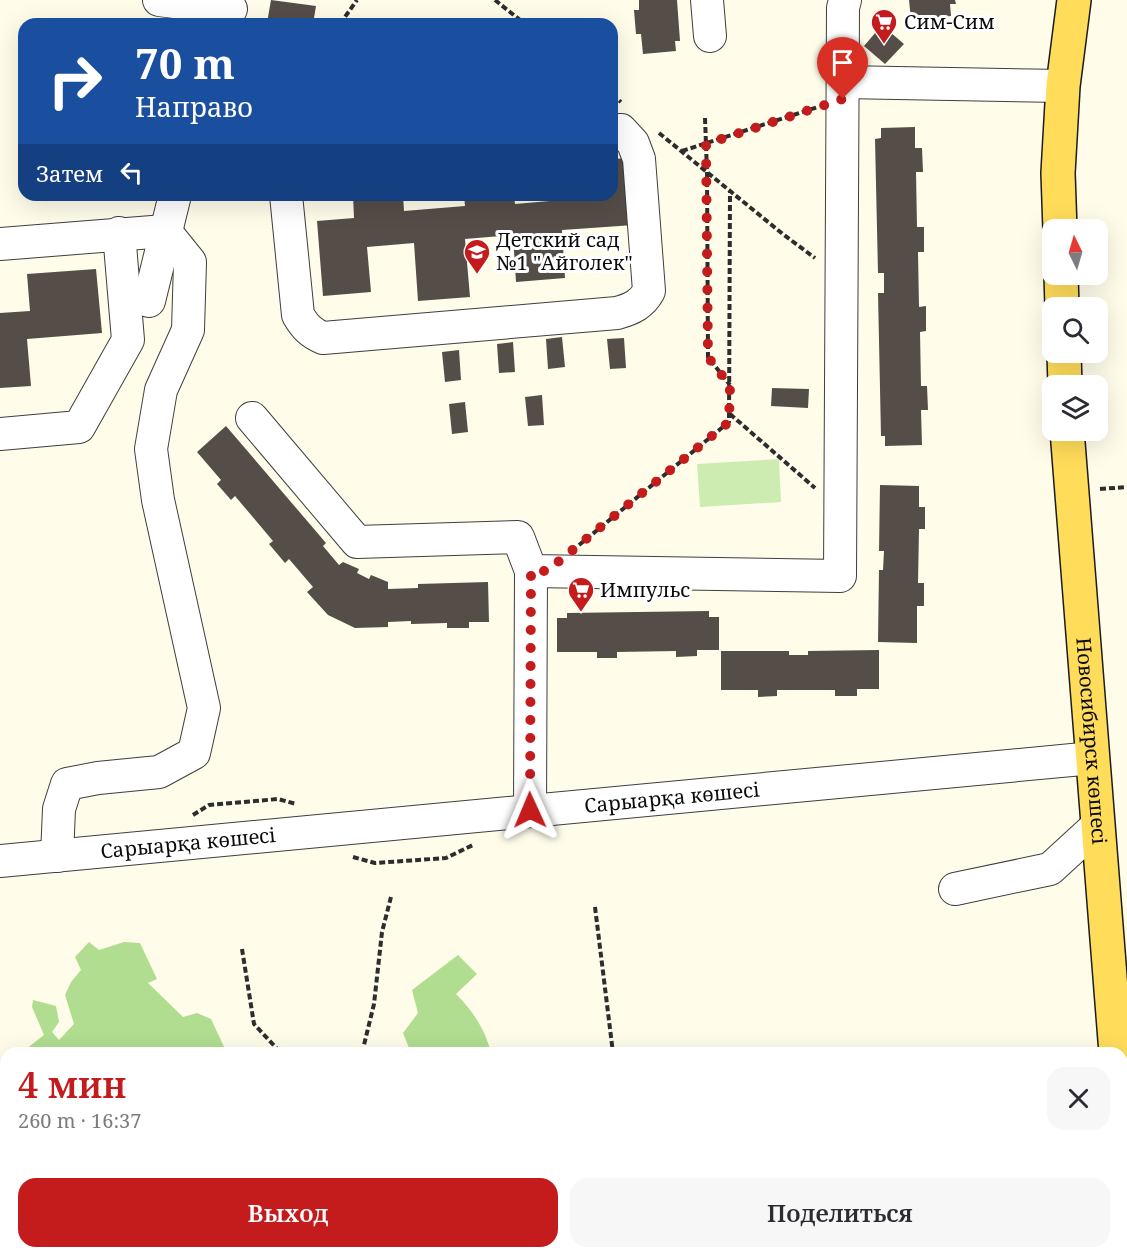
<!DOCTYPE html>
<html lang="ru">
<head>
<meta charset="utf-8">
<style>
  :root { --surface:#fff; --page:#f7f7f7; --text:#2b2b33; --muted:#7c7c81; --accent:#c41b1d }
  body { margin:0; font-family:"Noto Serif",serif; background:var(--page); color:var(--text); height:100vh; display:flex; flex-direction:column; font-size:22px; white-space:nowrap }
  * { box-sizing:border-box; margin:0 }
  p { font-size:20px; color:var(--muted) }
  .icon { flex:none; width:33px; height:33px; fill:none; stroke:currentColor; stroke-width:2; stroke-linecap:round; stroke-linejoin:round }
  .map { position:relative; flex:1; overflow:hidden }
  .panel { position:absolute; left:0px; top:1047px; width:1128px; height:212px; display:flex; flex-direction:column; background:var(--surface); border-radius:18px 18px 0 0; box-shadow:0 6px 24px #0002 }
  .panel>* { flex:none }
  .guide { position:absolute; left:18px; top:18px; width:600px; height:183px; border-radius:18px; box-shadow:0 6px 24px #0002; background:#1a4fa0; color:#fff; overflow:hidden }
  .needle { width:39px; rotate:355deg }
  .tools { position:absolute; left:1042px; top:219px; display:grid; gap:12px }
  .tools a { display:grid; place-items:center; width:66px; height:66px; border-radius:12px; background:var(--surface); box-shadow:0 6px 24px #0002; font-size:30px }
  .pin { position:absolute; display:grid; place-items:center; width:51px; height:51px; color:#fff; margin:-62px -26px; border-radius:50% 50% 50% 0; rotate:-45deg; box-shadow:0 0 6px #0007 }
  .pin .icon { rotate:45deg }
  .me { position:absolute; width:66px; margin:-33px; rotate:359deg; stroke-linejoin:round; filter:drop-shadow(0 0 4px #0008) }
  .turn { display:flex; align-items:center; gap:21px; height:126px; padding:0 18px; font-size:27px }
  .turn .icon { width:78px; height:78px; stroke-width:2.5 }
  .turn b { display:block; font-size:42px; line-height:51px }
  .then { display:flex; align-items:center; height:57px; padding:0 18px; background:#0003; gap:12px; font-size:22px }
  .round { display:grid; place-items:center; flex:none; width:63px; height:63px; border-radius:18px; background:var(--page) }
  .headline { display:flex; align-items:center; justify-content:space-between; height:102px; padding:0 18px }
  h1 { font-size:36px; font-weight:600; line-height:45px; color:var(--accent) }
  .primary-button { display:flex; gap:12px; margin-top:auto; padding:12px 18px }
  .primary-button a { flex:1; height:69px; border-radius:18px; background:var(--accent); color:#fff; font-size:24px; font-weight:600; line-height:69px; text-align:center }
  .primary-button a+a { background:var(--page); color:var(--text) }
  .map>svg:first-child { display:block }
</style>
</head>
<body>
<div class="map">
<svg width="1127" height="1258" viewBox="0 0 1127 1258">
  <rect width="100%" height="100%" fill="#fffcea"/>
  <path fill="#cdecb1" d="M779 459 781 502 700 507 697 464Z"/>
  <path fill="#b0dd8f" d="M89 942 99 950 124 942 140 943 157 979 148 983 183 1017 197 1013 211 1019 225 1049 222 1053H21L44 1035 32 1007 33 1000 56 1006 59 1022 52 1032 59 1040 74 1024 65 995 71 982 81 970 75 957Z
    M458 955 477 974 456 994C473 1011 485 1029 491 1053H411L403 1033 418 1013 412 990Z
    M6 1179V1244L0 1238V1196Z
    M290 1252 292 1258H21L15 1253Z
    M625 1253V1252L756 1253 752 1258H626Z"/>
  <path fill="#554d47" d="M271 0 316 6 313 24 267 23Z
    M639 0H677L680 41H675L676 51 643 54 641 34H636L634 10H639Z
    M909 0H955L956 4H950L951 16 911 20Z
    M882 25 904 44 885 64 864 46Z
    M915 127V148H922L923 172H916L917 227H924V252H918L919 307 926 306V331L920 332 921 386H927L928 410H921L922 445 885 446V436H881L878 293H884V273H878L875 139 881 138V128Z
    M628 158 634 225 562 230 565 278 516 282 513 235 465 239 470 297 418 301 414 243 367 247 371 292 323 296 317 221 354 218 353 195H403L404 211 465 206 464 195H514L515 204 561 200 560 195H612V159Z
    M96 269 102 333 27 339 31 386 0 388V313L30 311 27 274Z
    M562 337 565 367 548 369 546 339Z
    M624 338 626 368 610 369 607 339Z
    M513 342 515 372 499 373 497 344Z
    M459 350 461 380 445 382 442 352Z
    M772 388 809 389 808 408 771 406Z
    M542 395 544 425 528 426 525 397Z
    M465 402 468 432 452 434 449 404Z
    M226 426 326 543 323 546 339 565 343 562 359 569 357 573 369 579 371 575 388 582V589L418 588V584L488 582 489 622H469V628H447V623L411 624V621L388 622V627L355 628 328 615 307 592 313 587 289 559 285 563 269 544 273 541 235 496 231 500 217 484 221 480 197 452Z
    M880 485 919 486V507H925V529H919L918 583H924V606H917V643L878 642 879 570H883L884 551H879Z
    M709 611V617H719V650H697V656L676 657V651L617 652V658H597V652H557V618H567V613Z
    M879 650V689H857V696H835V690H777V696L758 697V690H721V651H789V655H808V651Z
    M942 1252H989V1258H943Z"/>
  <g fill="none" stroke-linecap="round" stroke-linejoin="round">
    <g stroke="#3e3e3e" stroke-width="34">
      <g id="minor">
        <path d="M159 0 231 9"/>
        <path d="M707 0 710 36"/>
        <path d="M843 82 1063 86"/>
        <path d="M286 195 298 315C305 327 311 333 323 338L617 313C632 309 642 304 649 291L639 159 633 143 621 130 612 131"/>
        <path d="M0 244 165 231 190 262 188 330 161 390 151 449 158 500 204 708 194 753 159 772 98 778 67 784 59 809 57 856"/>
        <path d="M149 301 175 195"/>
        <path d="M252 418 357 542 518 537 531 571 840 576 843 8 845 0"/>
        <path d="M0 434 79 427 128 340 119 233"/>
        <path d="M530 810 531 571"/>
        <path id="s1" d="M0 861 1093 758"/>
        <path d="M955 889 1050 869 1098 825"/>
        <path d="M895 1252 896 1258"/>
      </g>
    </g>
    <g stroke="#1c1c1c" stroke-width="36">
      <g id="major">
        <path d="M1060 230 1058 173 1063 86 1074 0"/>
        <path d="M1061 274 1062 308"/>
        <path d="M1064 352 1065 386"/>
        <path id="s2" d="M1067 430 1116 1053"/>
        <path d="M1122 1127 1127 1188"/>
      </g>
    </g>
    <path stroke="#2d2d2d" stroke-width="4" stroke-dasharray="6 3" stroke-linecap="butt" d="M495 0 525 24
      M340 24 357 0
      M612 95 621 102
      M705 118 707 172 708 357 730 385
      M659 133 784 235 815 258
      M682 151 818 107
      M730 414 815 488
      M1100 489 1127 487
      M579 545 729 422 730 191
      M193 815 209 805 278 799 296 804
      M353 857 375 863 446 858 473 845
      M595 907 613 1053
      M242 949 254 1024 281 1053
      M362 1053 374 1004 382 932 391 897
      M345 1258 347 1252"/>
    <use href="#minor" stroke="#fff" stroke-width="32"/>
    <use href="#major" stroke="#ffdc5a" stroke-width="33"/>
  </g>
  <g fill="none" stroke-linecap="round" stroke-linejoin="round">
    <path stroke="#c41b1d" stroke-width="10" stroke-dasharray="0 18" d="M530 810 531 571H547L729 422 730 386 708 357 706 144 843 99"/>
  </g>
  <defs>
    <g id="supermarket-pin" transform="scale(1.35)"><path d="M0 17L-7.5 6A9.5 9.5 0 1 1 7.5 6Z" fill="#c41b1d" stroke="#fff"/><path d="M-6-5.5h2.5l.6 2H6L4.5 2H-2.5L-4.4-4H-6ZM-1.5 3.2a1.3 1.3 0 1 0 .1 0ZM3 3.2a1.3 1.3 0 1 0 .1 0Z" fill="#fff"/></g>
    <g id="school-pin" transform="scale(1.35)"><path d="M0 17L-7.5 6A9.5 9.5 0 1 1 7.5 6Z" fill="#c41b1d" stroke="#fff"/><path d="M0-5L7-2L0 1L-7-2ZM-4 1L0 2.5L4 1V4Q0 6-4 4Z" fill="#fff"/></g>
  </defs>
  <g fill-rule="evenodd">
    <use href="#supermarket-pin" x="884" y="22"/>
    <use href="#school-pin" x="477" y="252"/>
    <use href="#supermarket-pin" x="581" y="590"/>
  </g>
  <g text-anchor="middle" stroke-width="6" stroke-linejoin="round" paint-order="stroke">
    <g font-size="20" fill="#0b0b0b" stroke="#fff" text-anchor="start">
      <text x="904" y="29">Сим-Сим</text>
      <text x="496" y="247">Детский сад<tspan x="496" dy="23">№1 "Айголек"</tspan></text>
      <text x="600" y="597">Импульс</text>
    </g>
    <g font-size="20" fill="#0b0b0b" stroke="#fff">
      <text dy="7" stroke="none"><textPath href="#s2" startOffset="312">Новосибирск көшесі</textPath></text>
      <text dy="7" stroke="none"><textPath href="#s1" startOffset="675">Сарыарқа көшесі</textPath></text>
      <text dy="7" stroke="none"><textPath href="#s1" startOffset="189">Сарыарқа көшесі</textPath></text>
    </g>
  </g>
</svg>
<div class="tools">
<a><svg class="needle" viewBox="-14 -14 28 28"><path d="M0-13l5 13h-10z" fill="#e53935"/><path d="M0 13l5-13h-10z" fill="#7c7c81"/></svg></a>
<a><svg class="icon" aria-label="search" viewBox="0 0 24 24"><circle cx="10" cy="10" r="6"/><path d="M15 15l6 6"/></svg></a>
<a><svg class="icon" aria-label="layers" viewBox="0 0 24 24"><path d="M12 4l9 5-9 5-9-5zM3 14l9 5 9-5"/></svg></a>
</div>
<div class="pin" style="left:843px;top:99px;background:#d93025"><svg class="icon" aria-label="arrive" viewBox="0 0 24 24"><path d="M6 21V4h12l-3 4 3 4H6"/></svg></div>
<svg class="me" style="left:530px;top:810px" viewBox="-20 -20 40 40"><path d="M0-17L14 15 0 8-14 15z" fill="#c41b1d" stroke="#fff" stroke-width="4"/></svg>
<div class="guide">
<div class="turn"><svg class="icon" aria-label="right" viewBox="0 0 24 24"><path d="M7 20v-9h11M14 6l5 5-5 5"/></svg><div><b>70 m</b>Направо</div></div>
<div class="then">Затем<svg class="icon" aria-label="left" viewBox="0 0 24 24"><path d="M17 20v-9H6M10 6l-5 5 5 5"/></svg></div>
</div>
<section class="panel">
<div class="headline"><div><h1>4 мин</h1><p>260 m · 16:37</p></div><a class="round"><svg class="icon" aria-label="close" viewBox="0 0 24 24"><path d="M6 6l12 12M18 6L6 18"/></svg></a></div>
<div class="primary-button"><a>Выход</a><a>Поделиться</a></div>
</section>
</div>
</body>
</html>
